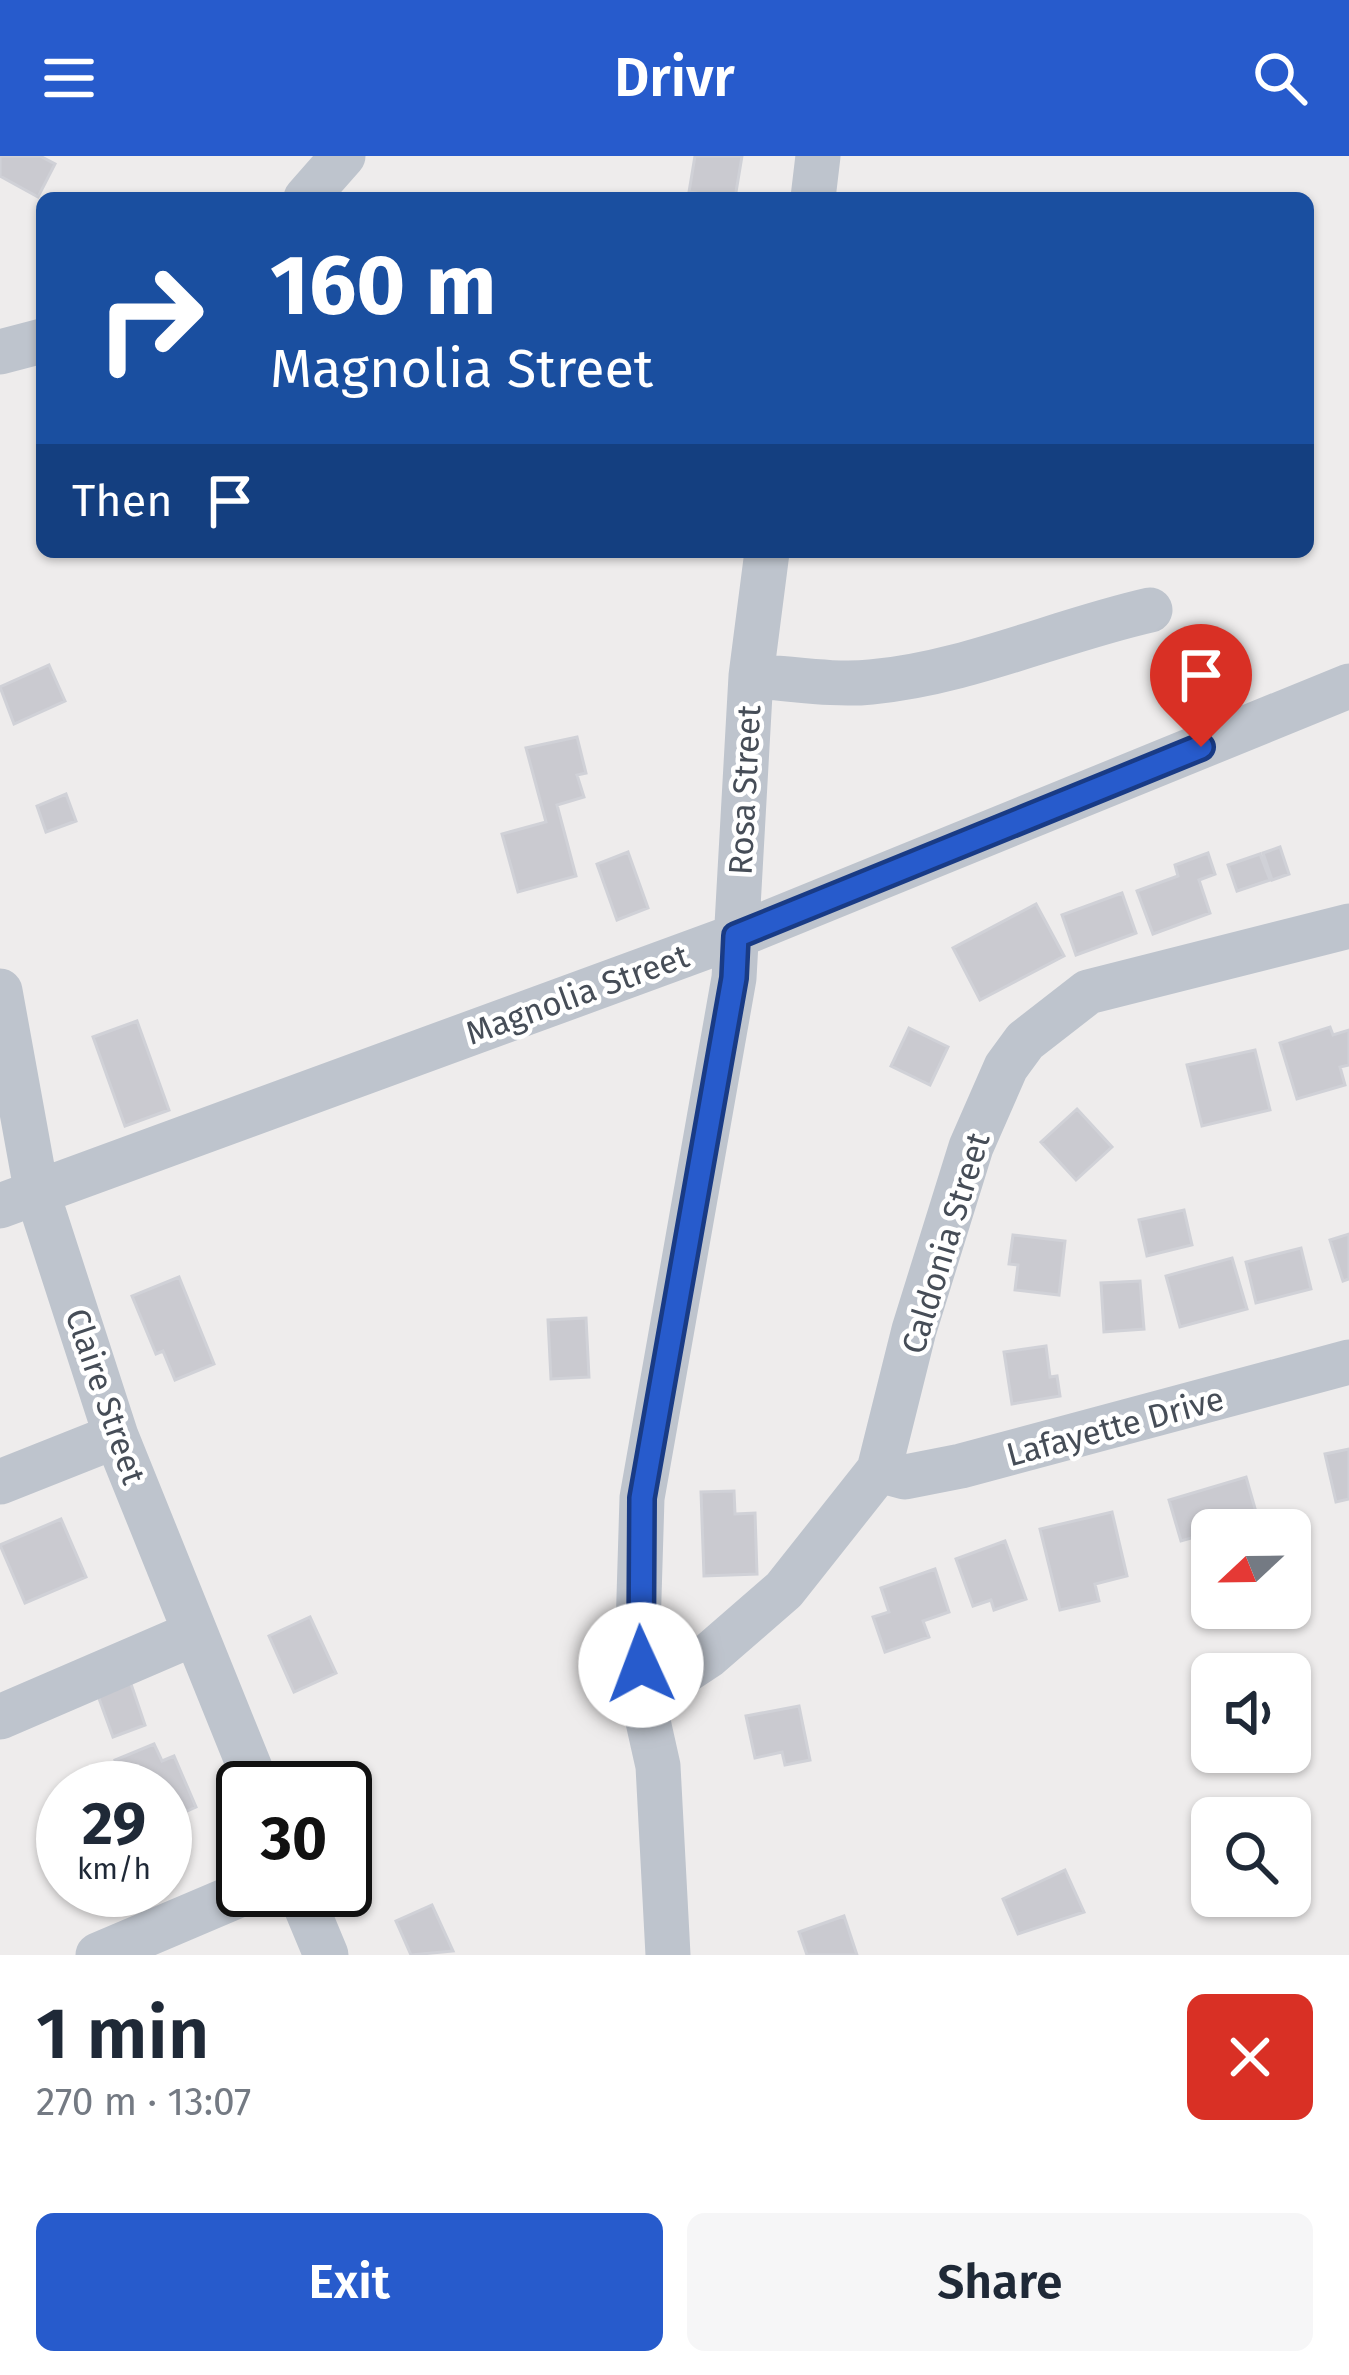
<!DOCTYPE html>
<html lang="en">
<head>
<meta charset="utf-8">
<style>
  :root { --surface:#fff; --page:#f6f6f7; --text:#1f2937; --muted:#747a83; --accent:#275bcc }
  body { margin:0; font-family:"Fira Sans",sans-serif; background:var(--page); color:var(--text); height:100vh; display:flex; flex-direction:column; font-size:45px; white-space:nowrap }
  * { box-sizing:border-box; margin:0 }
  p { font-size:39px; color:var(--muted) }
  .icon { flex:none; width:66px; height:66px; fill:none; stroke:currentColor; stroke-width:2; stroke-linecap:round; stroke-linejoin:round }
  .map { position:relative; height:1799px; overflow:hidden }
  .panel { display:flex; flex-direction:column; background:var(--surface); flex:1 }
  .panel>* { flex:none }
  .top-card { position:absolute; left:36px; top:36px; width:1278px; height:366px; border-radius:18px; box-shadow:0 3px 9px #0004; background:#1a4fa0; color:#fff; overflow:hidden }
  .needle { width:78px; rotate:248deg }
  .buttons { position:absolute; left:1191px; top:1353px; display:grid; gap:24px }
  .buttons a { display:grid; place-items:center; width:120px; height:120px; border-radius:18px; background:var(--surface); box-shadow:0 3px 9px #0004; font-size:60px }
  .speed { position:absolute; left:36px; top:1605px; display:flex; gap:24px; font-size:60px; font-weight:700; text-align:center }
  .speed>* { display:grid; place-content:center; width:156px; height:156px; border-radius:50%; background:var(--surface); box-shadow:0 3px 9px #0004; line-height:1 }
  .speed small { font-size:30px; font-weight:400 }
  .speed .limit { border:6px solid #111; border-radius:18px; background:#fff; color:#111 }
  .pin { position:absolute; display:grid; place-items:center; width:102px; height:102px; color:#fff; margin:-123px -51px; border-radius:50% 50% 50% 0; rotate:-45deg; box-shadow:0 0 12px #0007 }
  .pin .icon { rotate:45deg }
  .me { position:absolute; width:132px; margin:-66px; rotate:358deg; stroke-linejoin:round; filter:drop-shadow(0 0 9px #0008) }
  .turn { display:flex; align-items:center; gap:42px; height:252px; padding:0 36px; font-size:54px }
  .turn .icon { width:156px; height:156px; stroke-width:2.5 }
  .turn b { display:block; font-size:84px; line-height:102px }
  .then { display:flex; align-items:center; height:114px; padding:0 36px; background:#0003; gap:24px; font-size:45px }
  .round { display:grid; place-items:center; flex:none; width:126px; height:126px; border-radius:18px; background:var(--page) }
  .head { display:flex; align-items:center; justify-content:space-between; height:204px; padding:0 36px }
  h1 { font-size:72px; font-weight:600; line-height:90px }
  .button { display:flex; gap:24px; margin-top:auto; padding:24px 36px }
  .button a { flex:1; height:138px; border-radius:18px; background:var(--accent); color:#fff; font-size:48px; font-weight:600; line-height:138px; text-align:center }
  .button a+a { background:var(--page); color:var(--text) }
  header { display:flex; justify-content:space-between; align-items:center; height:156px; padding:0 36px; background:var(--accent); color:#fff; font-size:54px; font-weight:600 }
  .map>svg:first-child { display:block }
</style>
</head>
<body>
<header><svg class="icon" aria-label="menu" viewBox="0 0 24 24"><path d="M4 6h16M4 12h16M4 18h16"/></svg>Drivr<svg class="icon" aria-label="search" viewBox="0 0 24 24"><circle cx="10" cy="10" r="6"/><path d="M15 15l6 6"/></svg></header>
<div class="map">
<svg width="1349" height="1799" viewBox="0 0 1349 1799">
  <rect width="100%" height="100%" fill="#eeecec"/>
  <path fill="#cacad0" stroke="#d0d1d7" stroke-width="3" d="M0 0H40L55 8 38 41 0 20Z
    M695 0H742L735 42 689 36Z
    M49 509 65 545 14 568 0 531Z
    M577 581 586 617 577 619 584 641 557 649 576 720 518 736 502 678 546 666 526 592Z
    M66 638 76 665 46 676 37 650Z
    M1280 691 1289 718 1272 724 1263 697Z
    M628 696 648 752 617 764 597 708Z
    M1208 697 1215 718 1199 724 1210 757 1153 778 1137 735 1178 720 1175 709Z
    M1260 698 1270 724 1237 735 1228 709Z
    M1122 737 1136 777 1076 799 1062 759Z
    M1036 748 1064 800 980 844 953 792Z
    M137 865 169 954 125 970 93 881Z
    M1330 871 1333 879 1349 874V909L1340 911 1345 929 1297 943 1280 887Z
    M909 872 948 891 930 929 891 910Z
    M1255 894 1270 954 1202 970 1187 909Z
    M1077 953 1112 991 1076 1024 1041 986Z
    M1184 1054 1192 1089 1147 1100 1139 1064Z
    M1349 1078V1123L1343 1125 1330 1084Z
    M1013 1079 1065 1085 1059 1139 1015 1134 1018 1109 1009 1108Z
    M1301 1092 1311 1133 1256 1147 1246 1106Z
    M1232 1102 1247 1153 1180 1171 1166 1120Z
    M179 1121 214 1208 175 1224 163 1195 156 1198 132 1140Z
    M1140 1125 1144 1173 1104 1176 1101 1127Z
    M586 1162 589 1221 551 1223 548 1164Z
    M1046 1190 1050 1221 1057 1220 1060 1240 1012 1248 1004 1196Z
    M1349 1293V1343L1336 1346 1325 1298Z
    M1246 1321 1258 1363 1181 1385 1169 1344Z
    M734 1335 735 1358 755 1357 757 1418 704 1420 701 1336Z
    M1112 1356 1127 1420 1095 1428 1099 1445 1060 1454 1040 1373Z
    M61 1363 86 1421 25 1447 0 1389Z
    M1005 1385 1026 1443 994 1454 991 1444 973 1450 956 1403Z
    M935 1413 949 1456 923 1465 929 1481 885 1496 873 1461 889 1456 881 1432Z
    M310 1461 336 1517 294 1536 269 1480Z
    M130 1525 145 1569 113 1581 97 1537Z
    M799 1550 810 1604 785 1609 782 1596 755 1602 746 1560Z
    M154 1588 162 1605 174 1600 196 1651 165 1665V1632H127L115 1604Z
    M1065 1714 1084 1756 1018 1778 1003 1743Z
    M432 1749 453 1795 411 1799 396 1765Z
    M844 1760 857 1799H807L799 1776Z"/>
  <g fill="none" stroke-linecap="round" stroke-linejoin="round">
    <path stroke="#bec4cd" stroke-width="45" d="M306 42 343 0
      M813 42 818 0
      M0 196 42 185
      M751 520C790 522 833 530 871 526 967 517 1057 475 1150 454
      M0 835 36 1033 116 1280 258 1632
      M0 1050 736 780 1349 530
      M879 1314 905 1321 961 1310 1349 1206
      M0 1326 116 1280
      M643 1543 708 1500 784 1434 879 1314 914 1174 971 991 1006 911 1025 885 1088 836 1349 770
      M0 1561 195 1477
      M299 1734 326 1799
      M98 1799 251 1734
      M668 1799 658 1610 643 1543 638 1474 642 1342 734 822 751 520 767 396"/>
  </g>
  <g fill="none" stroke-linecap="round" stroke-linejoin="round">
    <g stroke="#193b85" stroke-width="30">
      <path id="route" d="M641 1509 642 1342 734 822 736 780 1201 591"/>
    </g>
    <use href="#route" stroke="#275bcc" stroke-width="21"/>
  </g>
  <g text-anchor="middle" stroke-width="9" stroke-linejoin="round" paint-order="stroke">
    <g font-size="33" fill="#464d57" stroke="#fff">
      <text transform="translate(744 634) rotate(-87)" y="12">Rosa Street</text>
      <text transform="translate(577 838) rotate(-20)" y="12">Magnolia Street</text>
      <text transform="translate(945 1087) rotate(-73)" y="12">Caldonia Street</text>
      <text transform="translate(106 1240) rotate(71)" y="12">Claire Street</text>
      <text transform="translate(1115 1270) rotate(-15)" y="12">Lafayette Drive</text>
    </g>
  </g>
</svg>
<div class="buttons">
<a><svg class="needle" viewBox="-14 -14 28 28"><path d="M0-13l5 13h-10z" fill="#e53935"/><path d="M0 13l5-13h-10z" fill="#747a83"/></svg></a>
<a><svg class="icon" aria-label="sound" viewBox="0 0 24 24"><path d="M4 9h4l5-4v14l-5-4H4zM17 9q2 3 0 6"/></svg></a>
<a><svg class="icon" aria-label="search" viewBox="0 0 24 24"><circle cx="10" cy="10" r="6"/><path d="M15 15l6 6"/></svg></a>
</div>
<div class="speed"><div>29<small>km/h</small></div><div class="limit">30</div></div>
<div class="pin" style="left:1201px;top:591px;background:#d93025"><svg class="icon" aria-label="arrive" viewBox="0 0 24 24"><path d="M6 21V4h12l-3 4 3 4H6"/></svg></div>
<svg class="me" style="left:641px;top:1509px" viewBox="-20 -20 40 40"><circle r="19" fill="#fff"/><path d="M0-13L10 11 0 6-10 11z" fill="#275bcc"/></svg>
<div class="top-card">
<div class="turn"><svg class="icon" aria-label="right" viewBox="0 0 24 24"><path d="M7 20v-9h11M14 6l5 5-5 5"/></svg><div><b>160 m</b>Magnolia Street</div></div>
<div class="then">Then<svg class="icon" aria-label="arrive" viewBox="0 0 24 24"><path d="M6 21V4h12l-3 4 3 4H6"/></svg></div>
</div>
</div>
<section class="panel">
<div class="head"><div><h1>1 min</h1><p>270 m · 13:07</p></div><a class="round" style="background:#d93025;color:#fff"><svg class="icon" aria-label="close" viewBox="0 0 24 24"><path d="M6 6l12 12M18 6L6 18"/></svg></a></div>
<div class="button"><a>Exit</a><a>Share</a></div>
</section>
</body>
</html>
